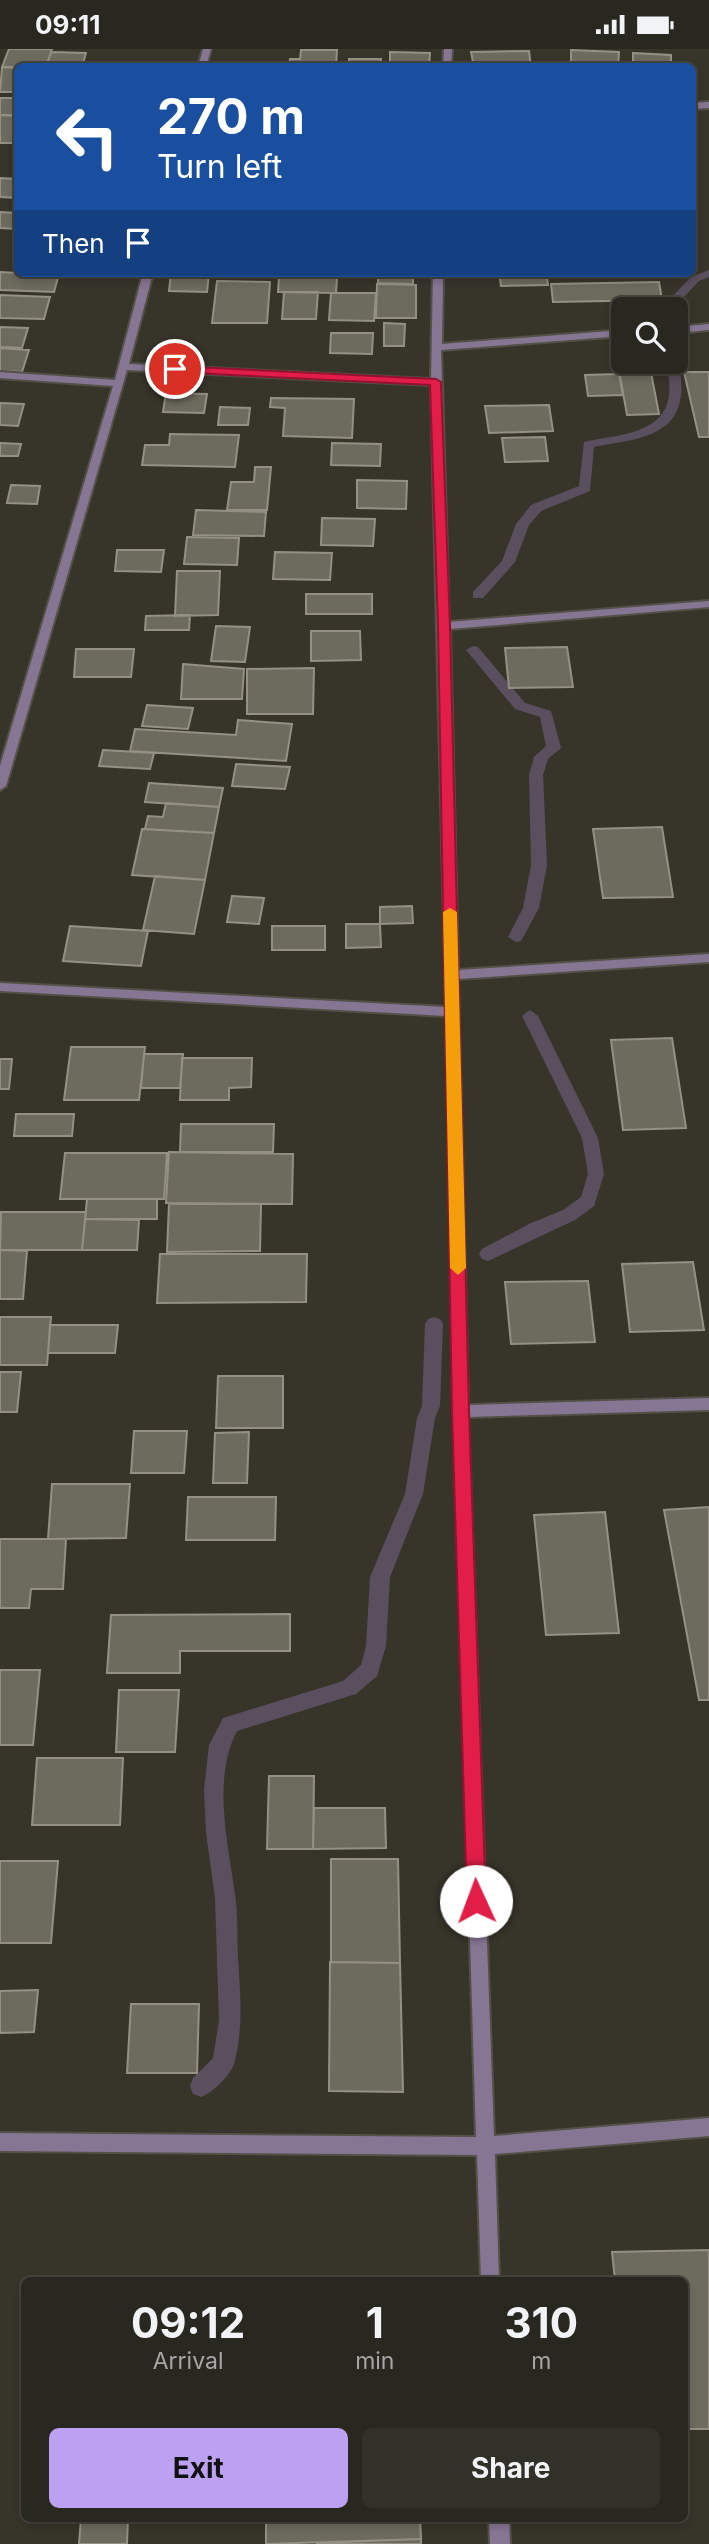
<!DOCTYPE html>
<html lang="en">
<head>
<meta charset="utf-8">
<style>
  :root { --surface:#292820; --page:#313029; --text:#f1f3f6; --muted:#a5a6a5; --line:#45443e; --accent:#bca0f2 }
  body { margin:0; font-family:Inter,sans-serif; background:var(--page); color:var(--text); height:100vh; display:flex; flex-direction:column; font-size:26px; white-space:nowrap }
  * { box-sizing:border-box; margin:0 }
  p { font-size:23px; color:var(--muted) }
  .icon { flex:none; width:38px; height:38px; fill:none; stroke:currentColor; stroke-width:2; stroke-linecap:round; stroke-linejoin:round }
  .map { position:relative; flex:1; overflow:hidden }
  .drawer { position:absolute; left:21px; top:2228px; width:667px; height:245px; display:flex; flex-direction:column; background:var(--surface); border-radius:10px; box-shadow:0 4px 10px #0003,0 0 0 2px var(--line) }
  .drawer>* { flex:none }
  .hud { position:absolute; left:14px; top:14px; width:682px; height:214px; border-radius:10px; box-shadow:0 4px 10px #0003,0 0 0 2px var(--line); background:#1a4fa0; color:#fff; overflow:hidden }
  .buttons { position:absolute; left:611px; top:248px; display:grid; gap:14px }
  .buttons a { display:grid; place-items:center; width:77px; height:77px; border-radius:10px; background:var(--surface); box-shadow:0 4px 10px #0003,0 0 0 2px var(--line); font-size:35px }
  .pin { position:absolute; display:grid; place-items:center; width:60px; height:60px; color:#fff; margin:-30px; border:4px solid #fff; border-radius:50%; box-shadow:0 2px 7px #0007 }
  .me { position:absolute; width:77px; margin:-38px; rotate:358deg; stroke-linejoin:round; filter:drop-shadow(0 0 5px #0008) }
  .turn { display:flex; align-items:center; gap:24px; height:147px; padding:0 28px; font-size:32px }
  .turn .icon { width:91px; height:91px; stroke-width:2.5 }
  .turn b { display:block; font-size:49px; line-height:60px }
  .then { display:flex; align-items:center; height:66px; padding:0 28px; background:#0003; gap:14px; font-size:26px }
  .eta { display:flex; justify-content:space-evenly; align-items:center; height:119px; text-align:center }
  .eta b { font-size:42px; font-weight:700; line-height:49px }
  .button { display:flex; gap:14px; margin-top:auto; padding:14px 28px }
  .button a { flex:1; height:80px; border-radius:10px; background:var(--accent); color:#111; font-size:28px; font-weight:700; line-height:80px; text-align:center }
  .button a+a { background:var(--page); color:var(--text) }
  .status { display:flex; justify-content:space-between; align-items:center; height:49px; padding:0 35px; background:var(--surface); direction:ltr }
  .status svg { height:19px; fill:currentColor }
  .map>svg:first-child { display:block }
</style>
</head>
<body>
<div class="status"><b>09:11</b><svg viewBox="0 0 49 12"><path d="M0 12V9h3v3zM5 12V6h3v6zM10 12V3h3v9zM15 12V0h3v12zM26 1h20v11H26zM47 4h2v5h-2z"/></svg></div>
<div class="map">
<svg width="709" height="2495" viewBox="0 0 709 2495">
  <rect width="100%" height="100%" fill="#37352a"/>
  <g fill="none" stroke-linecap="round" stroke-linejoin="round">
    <path fill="#5a4f5f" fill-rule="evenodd" d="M709 221V228L699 232 678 254H670V250L691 228Z
      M676 310 680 313C680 325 683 339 680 352 672 391 626 391 594 398L590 442 541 462 529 476 515 513 483 549H473V543L502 512 516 475 531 456 579 437 584 393C612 386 659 387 668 352 671 340 668 326 668 313H676Z
      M473 597 478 598 525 654 551 662 561 699 548 710 543 726 547 816 539 859 521 892 516 893 508 888 523 859 531 816 529 726 534 708 546 697 540 668 515 660 466 601Z
      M530 961 538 967 598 1089 604 1125 594 1157 575 1171 488 1212 482 1210 479 1205 482 1200 529 1175 563 1161 581 1148 588 1125 582 1089 522 967Z
      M434 1268 440 1270 443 1275 440 1357 435 1369 423 1445 390 1528 386 1597 377 1627 356 1645 237 1682C212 1730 228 1794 235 1845 238 1865 237 1887 238 1908 240 1943 244 1980 234 2015 230 2027 213 2043 201 2048L193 2045 190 2037 193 2029 213 2009 219 1971 215 1849 206 1784 204 1741 209 1696 223 1669 343 1632 361 1616 366 1597 370 1528 405 1445 417 1369 422 1357 425 1275 428 1270Z"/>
  </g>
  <path fill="#6d6a5e" stroke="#949184" stroke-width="2" d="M9 0H52L46 18H2Z
    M301 1H337L336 18H289L290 10H300Z
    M571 1 619 3 618 18H571Z
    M529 2 531 18H474L471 3Z
    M51 3 86 4 82 18H46Z
    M390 3 430 4 429 18H390Z
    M633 4 671 6V18H633Z
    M349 10H381L380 18H349Z
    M2 18 18 19V43H0Z
    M0 49H18V66H0Z
    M0 66 18 67 17 94H0Z
    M0 129 18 130V149L0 148Z
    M0 163 18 164V180L0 179Z
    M0 223 18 224 59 225 54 243 0 241Z
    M171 224H209L207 243 169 242Z
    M378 224H413V235L378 234Z
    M499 224H546L548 236 501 237Z
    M279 228 337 229 336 244 278 243Z
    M217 232 270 233 267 274H212Z
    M659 233 662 251 553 253 551 235Z
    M377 235 416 236V269H376Z
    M284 243H318L316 270H282Z
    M331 244H376L374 272 329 271Z
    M0 246 50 248 44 270 0 269Z
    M384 274 405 275 404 297H384Z
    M0 278 28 279 22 299 0 298Z
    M331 284H373L372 305 330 304Z
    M0 299 29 301 22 323 0 322Z
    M616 304H623V313H649L659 365 627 366Z
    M684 323H709V388H699Z
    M619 325 623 346 588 347 585 326Z
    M166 344 207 345 204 364 163 363Z
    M271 349 354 350 352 389 283 387 285 359 270 358Z
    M0 354 24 355 18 377 0 376Z
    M549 356 553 382 489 384 485 357Z
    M220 358 250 359 248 376H218Z
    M170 385 239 386 235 418 142 416 145 396H169Z
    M545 388 548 412 505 413 502 389Z
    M0 394 21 395 18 407H0Z
    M332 394 381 395 380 417 331 416Z
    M255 418H271L267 461H227L231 433H254Z
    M357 431 407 432 406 460 357 459Z
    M11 436 40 437 37 455 7 454Z
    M196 461 266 463 264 487 193 486Z
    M322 469 375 470 373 497 321 496Z
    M187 488 239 489 237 516 184 515Z
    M117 501H164L161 523 115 522Z
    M275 503 332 504 330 531 273 530Z
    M177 522H220L218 566 175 567Z
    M306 545H372V565H306Z
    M190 566 189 581H145L146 567Z
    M216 577 250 578 245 613 211 612Z
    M311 582H360L361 611 311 612Z
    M567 598 573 638 509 639 505 599Z
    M76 600H134L131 628H74Z
    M183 615 244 620 242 650H181Z
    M314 619 313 665H247V620Z
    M147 656 193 659 188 680 142 677Z
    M238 671 292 675 286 712 130 702 135 680 236 686Z
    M103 701 154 704 150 720 99 717Z
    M236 715 290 718 285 740 232 737Z
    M149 734 223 739 219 758 145 753Z
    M166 754 219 758 214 784 145 780 148 767 163 768Z
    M662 778 673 848 603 849 593 780Z
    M142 780 214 784 205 831 132 826Z
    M155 827 205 831 194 885 143 881Z
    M232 847 264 849 259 875 227 873Z
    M412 857 413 874 380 875V858Z
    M346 875H380L381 898 346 899Z
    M70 877 148 882 141 917 63 912Z
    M272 877H325V901H272Z
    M672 989 686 1079 623 1081 611 991Z
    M71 998H145L139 1051H64Z
    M144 1005H183L180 1039H141Z
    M182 1009H252L251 1038 229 1039V1051H180Z
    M0 1010H12L9 1040H0Z
    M16 1065H74L72 1087H14Z
    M181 1075H274L273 1103H180Z
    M169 1103 293 1105 292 1155 166 1154Z
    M65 1104H167L164 1150H60Z
    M87 1150H157V1170H85Z
    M169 1155H261L260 1202 167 1203Z
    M1 1163H86L82 1201H0Z
    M85 1170 139 1171 137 1201H82Z
    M0 1201 27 1202 23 1250H0Z
    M160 1205H307L306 1253 157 1254Z
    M693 1213 704 1281 630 1283 622 1215Z
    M588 1232 595 1293 511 1295 505 1233Z
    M0 1268H51L47 1316H0Z
    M50 1276H118L115 1304H48Z
    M0 1323H21L17 1363H0Z
    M218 1327H283V1379H216Z
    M134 1382H187L184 1424H131Z
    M249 1383 247 1434H213L215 1384Z
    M52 1435H130L126 1489 48 1490Z
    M188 1448H276L275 1491H186Z
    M709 1458V1651H699L664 1461Z
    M605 1463 619 1584 546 1586 534 1466Z
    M0 1490H66L63 1540H31L29 1559H0Z
    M290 1565V1602H180V1624H107L111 1566Z
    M0 1621H40L33 1696H0Z
    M119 1641H179L175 1703H116Z
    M37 1709H123L120 1776H32Z
    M269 1727H314L313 1800H267Z
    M314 1759H385L386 1799 313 1800Z
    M331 1810H398L400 1914 331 1913Z
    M0 1812H58L51 1894H0Z
    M330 1913 400 1914 403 2043 329 2042Z
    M38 1941 34 1983 0 1984V1942Z
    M131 1955H199L197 2024H127Z
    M709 2201V2380H684V2231H615L612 2203Z
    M81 2469H128L127 2495H79Z
    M266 2469H420L421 2490 266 2495Z
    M421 2490V2495H317V2494Z"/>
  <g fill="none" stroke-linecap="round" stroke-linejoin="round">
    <g stroke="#535147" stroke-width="4">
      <path id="minor" d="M203 0H211L206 18H198Z
        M444 0H452L451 18H443Z
        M709 53V59L693 60V54Z
        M143 224H153L129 315 431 330 433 224H443L442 295 623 281V287L441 301 449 573 709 552V558L450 580 458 921 709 905V913L458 930 468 1356 709 1349V1361L468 1368 494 2087 709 2069V2087L495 2105 499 2231H481L477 2106 0 2102V2084L476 2088 454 1362 446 967 0 942V934L446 958 431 336 127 321 6 737 0 741V717L113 337 0 329V323L115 331Z
        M709 275V281L676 284V278Z
        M489 2469H509L510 2495H490Z"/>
    </g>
    <use href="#minor" fill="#877594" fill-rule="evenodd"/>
  </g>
  <path fill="#e11d48" stroke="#92132f" stroke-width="2" d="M175 317 436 330 441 333 450 577 469 1362 486 1852 483 1858 476 1861 470 1858 467 1852 452 1362 438 577 430 336 171 323V318Z"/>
  <path fill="#f59e0b" d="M450 859 457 863 466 1219 458 1226 450 1219 443 863Z"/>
</svg>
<div class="buttons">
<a><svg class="icon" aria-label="search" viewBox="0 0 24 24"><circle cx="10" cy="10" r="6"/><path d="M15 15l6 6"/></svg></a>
</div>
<div class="pin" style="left:175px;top:320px;background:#d93025"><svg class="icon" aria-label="arrive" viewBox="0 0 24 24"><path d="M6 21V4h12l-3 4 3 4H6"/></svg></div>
<svg class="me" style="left:476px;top:1852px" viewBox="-20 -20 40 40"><circle r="19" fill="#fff"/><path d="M0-13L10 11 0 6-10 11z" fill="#e11d48"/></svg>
<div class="hud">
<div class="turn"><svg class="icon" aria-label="left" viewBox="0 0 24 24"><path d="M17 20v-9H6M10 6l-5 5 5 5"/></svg><div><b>270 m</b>Turn left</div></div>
<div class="then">Then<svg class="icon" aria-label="arrive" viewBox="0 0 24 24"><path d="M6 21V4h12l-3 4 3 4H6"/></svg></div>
</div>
<section class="drawer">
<div class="eta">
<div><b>09:12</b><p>Arrival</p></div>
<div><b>1</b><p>min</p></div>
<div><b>310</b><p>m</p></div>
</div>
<div class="button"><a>Exit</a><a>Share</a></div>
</section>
</div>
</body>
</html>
